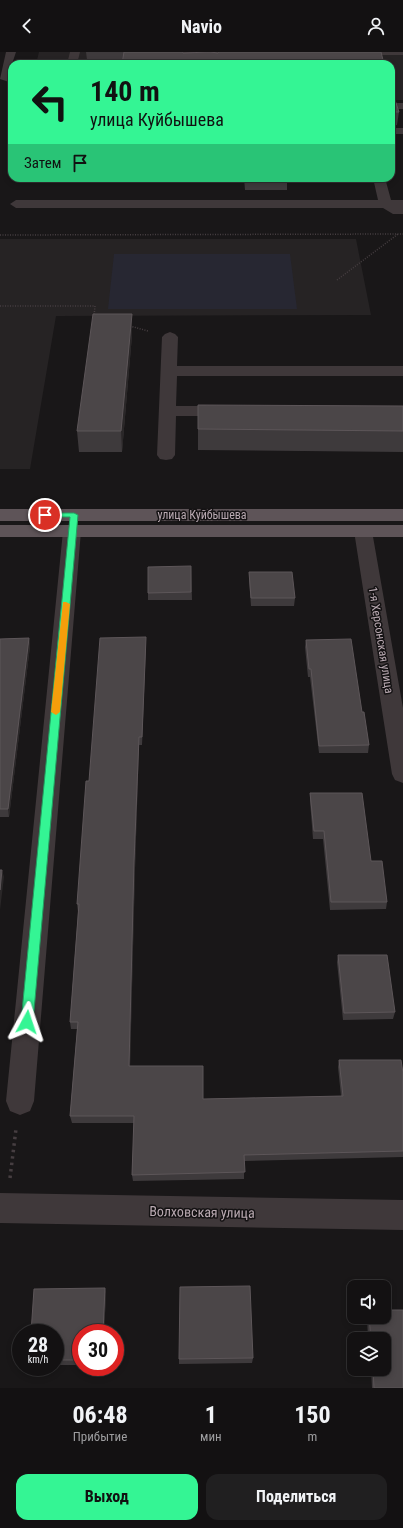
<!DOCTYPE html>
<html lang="ru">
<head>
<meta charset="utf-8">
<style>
  :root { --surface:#131112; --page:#201f20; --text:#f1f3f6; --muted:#9d9d9f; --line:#323132; --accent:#34f594 }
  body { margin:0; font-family:"Roboto Condensed",sans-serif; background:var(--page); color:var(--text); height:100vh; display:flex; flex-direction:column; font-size:15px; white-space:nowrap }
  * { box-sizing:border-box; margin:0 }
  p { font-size:13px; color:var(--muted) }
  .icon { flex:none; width:22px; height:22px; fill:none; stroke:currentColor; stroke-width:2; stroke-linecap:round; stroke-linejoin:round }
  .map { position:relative; height:1336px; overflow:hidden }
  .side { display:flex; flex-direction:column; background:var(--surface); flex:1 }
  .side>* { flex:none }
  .guide { position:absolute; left:8px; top:8px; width:387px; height:122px; border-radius:12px; box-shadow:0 2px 6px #0003,0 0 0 1px var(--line); background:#34f594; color:#111; overflow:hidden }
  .controls { position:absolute; left:347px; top:1228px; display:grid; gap:8px }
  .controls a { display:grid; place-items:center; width:44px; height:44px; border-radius:8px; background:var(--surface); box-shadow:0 2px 6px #0003,0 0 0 1px var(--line); font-size:20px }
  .speed { position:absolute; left:12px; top:1272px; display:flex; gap:8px; font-size:20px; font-weight:700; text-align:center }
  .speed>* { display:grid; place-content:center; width:52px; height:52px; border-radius:50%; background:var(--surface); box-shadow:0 2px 6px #0003,0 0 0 1px var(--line); line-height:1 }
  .speed small { font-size:10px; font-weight:400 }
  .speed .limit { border:6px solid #d22; background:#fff; color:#111 }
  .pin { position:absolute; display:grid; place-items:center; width:34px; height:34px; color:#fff; margin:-17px; border:2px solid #fff; border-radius:50%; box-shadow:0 1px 4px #0007 }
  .me { position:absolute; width:44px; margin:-22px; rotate:5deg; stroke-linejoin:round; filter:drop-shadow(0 0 3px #0008) }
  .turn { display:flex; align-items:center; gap:14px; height:84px; padding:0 16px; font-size:18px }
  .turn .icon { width:52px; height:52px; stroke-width:2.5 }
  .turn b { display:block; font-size:28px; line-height:34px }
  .then { display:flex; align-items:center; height:38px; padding:0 16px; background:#0003; gap:8px; font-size:15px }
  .eta { display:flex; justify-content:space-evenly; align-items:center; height:68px; text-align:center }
  .eta b { font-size:24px; font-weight:700; line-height:28px }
  .action { display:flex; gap:8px; margin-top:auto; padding:8px 16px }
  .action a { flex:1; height:46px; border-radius:12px; background:var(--accent); color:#111; font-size:16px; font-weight:700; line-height:46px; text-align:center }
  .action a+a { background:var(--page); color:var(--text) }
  header { display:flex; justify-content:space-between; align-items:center; height:52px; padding:0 16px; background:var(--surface); font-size:18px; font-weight:700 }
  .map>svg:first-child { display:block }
</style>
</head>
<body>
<header><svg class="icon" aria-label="back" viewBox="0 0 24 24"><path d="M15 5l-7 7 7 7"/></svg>Navio<svg class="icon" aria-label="person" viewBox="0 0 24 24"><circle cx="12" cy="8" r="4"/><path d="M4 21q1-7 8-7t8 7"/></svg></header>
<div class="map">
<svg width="403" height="1336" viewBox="0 0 403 1336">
  <rect width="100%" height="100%" fill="#191718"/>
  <path fill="#262324" d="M39 0H217L218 12H36Z
    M403 0V48H391V12H222Z
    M0 187H356L371 263 56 264 30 417H0Z"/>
  <path fill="#272732" d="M114 202H290L297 257H108Z"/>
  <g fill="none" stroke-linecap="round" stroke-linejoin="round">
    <path stroke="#463e41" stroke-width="1.5" stroke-dasharray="1 1.5" stroke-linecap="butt" d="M0 183 403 182
      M337 228 398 182
      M0 254H95L94 264
      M130 274 148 279"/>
    <path stroke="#463e41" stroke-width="3.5" stroke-dasharray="2.5 4" stroke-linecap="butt" d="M10 1126 16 1077"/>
    <path fill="#3f383a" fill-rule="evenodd" d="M6 0H16L12 12V31L0 27Z
      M70 0H80L77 12H67Z
      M184 0H194V12H184Z
      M207 0H217L218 12H208Z
      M369 0H403V3H380L360 10 355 7Z
      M391 51H403V57H391Z
      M391 76H403V82H391Z
      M373 126H385L391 148H403V162H393L383 156H16L10 152 16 148H378Z
      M170 280 175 282 178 285 177 314H403V324H177L176 354H228L234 355 236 359 234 363 228 364H176L175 403 172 407 166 408 160 407 157 403 162 285 165 282Z
      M72 473 79 475 81 479 34 1049 30 1059 20 1063 10 1059 6 1049 63 479 65 475Z
      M363 473 370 475 372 479 403 656V731L395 728 392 722 354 479 356 475Z
      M0 1141 403 1148V1178L0 1171Z"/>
    <path fill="#5e5458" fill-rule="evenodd" d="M0 457H403V469H0Z
      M0 473H403V485H0Z"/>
  </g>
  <path fill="#3e3a3c" d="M86 0H183V1H218L381 0 123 8H87Z
    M391 44 399 60 397 73 391 74Z
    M244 126H287V138H245Z
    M132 283 122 400H79L77 379Z
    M403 354V400L198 398V377Z
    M191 514 192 548H148V541Z
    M249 520 295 546 294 554H251L249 528Z
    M29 586 30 594 9 765H0V587Z
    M306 588 362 660 369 693 368 701H319L310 625H308L305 595Z
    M146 593 142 693H139L135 817 130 1014 203 1047 341 1044 338 1015 339 1008 403 1021V1105L244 1109V1127L133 1129 132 1123 134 1071H72L70 1064 77 977H71L70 970 78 860 77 852 89 729Z
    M310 741 371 809 387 850 386 857 330 858 323 787H313L310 749Z
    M338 903 395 960 393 967 343 968 337 910Z
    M105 1236 106 1242 104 1281H81V1313H55V1281Z
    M367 1265H384L403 1336H372L371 1317H384V1287H368Z
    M253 1306 252 1311 179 1312V1307Z"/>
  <path fill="#2a2728" d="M132 262V283L122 400 121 379Z
    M146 585V593L142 693V685Z
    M29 586 30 594 9 765 8 757Z
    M139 685V693L135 817 130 1021 129 1014 134 810Z
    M2 818 4 825 0 858V838Z
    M105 1236 106 1242 104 1281H103Z"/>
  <path fill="#4b4648" stroke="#5d5659" d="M124 0H183V1L210 0 218 1V0H381L384 12H122Z
    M391 44 394 45 399 60H391Z
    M93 262H132L121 379H77Z
    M198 353 403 354V379L198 377Z
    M191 514V540L148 541V515Z
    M249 520H292L295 546H251Z
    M146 585 142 685H139L134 810 129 1014H203V1047L343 1044 339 1008H401L403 1021V1099L244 1103 245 1120 132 1123 134 1064H70L78 970H70L79 852H77L86 729H89L100 586Z
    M29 586 8 757H0V587Z
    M351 587 362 660H364L369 693 319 694 311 617H309L306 588Z
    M310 741H362L371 809H382L387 850H331L324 779H314Z
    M0 818H2L0 838Z
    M338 903H387L395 960 344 961Z
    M250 1234 253 1306 179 1307 180 1235Z
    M105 1236 103 1281H81V1308H55V1281H31L34 1237Z
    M384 1258H403V1336H374L373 1317H384V1287H371L369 1265H384Z"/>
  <path fill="#34f594" stroke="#229f60" d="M45 461H74L78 463 33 970 31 974 27 975 23 974 21 970 70 465H42V462Z"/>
  <path fill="#f59e0b" d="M63 550H66L70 552 60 660 56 663 51 660Z"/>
  <g text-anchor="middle" stroke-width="3" stroke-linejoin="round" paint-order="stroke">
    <g font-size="12" fill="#b9a9b1" stroke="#141213">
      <text x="202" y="467">улица Куйбышева</text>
      <text transform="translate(381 588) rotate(81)" y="4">1-я Херсонская улица</text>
    </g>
    <g font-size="14" fill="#b9a9b1" stroke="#141213">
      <text transform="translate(202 1160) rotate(1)" y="5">Волховская улица</text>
    </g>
  </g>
</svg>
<div class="controls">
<a><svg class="icon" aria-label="sound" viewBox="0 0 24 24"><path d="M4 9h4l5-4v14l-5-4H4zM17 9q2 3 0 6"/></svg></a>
<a><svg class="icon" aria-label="layers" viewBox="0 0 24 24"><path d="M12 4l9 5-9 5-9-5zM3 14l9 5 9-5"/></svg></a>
</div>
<div class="speed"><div>28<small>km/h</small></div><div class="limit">30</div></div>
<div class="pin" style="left:45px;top:463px;background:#d93025"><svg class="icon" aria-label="arrive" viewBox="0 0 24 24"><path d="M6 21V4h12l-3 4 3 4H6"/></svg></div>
<svg class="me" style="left:27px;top:970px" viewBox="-20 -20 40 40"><path d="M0-17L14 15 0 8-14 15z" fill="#34f594" stroke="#fff" stroke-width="4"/></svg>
<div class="guide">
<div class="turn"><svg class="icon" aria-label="left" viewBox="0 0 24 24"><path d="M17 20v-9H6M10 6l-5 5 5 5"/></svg><div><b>140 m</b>улица Куйбышева</div></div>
<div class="then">Затем<svg class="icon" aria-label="arrive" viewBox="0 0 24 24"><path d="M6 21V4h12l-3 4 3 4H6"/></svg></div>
</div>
</div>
<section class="side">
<div class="eta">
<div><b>06:48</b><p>Прибытие</p></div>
<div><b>1</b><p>мин</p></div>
<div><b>150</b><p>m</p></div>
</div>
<div class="action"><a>Выход</a><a>Поделиться</a></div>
</section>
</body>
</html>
